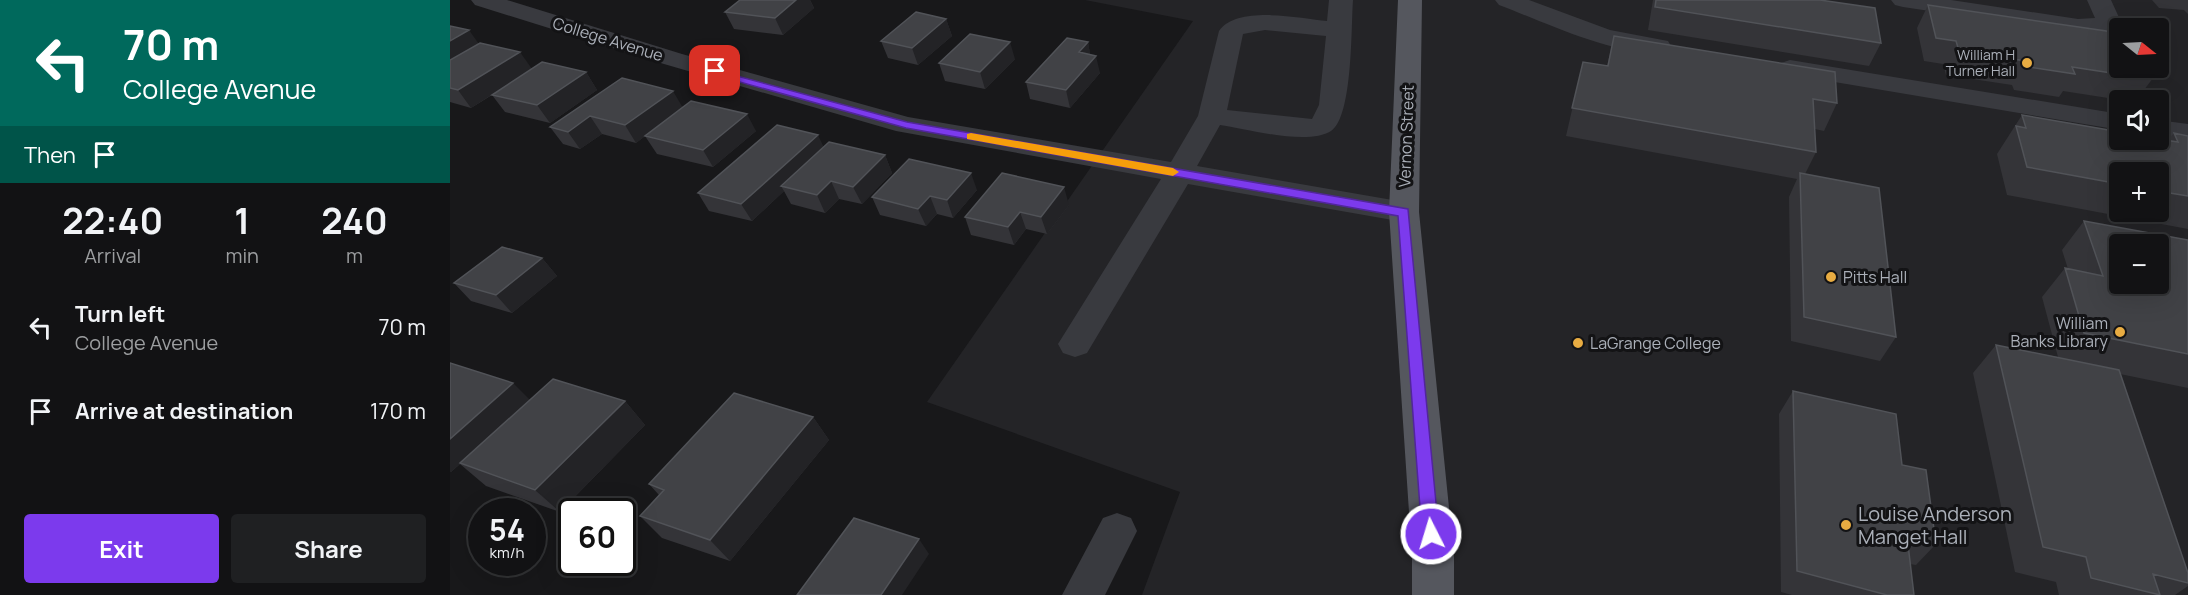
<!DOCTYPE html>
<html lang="en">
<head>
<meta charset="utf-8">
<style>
  :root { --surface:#121214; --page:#1f2022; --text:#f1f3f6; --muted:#9c9ea0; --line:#313234; --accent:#7c3aed }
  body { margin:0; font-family:Manrope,sans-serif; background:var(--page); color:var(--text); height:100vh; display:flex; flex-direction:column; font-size:22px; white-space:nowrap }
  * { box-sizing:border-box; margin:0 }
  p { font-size:20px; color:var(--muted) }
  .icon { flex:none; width:33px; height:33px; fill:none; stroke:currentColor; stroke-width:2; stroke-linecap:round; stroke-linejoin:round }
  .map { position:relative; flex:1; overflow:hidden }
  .drawer { display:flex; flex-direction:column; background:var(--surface); width:450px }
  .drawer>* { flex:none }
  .hud { background:#00695c; color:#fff; overflow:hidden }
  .needle { width:39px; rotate:108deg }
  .buttons { position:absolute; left:1659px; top:18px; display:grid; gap:12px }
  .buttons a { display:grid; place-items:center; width:60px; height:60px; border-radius:6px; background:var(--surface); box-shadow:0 6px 24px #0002,0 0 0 2px var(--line); font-size:30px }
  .speed { position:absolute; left:18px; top:498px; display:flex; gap:12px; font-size:30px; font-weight:700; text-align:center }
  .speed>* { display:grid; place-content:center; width:78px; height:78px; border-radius:50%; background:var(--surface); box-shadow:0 6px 24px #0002,0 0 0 2px var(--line); line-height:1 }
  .speed small { font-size:15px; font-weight:400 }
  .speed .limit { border:3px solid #111; border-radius:9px; background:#fff; color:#111 }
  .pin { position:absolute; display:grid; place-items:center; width:51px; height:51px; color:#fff; margin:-26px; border-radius:12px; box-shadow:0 3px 9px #0006 }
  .me { position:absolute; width:66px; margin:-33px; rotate:355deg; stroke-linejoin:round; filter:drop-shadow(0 0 4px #0008) }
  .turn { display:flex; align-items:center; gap:21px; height:126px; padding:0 24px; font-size:27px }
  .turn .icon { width:78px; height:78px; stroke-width:2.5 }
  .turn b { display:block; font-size:42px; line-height:51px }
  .then { display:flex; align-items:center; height:57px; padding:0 24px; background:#0003; gap:12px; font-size:22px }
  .eta { display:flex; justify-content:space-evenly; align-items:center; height:102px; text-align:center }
  .eta b { font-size:36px; font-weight:700; line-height:42px }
  .cta { display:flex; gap:12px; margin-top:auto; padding:12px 24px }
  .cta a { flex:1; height:69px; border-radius:6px; background:var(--accent); color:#fff; font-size:24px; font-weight:700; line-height:69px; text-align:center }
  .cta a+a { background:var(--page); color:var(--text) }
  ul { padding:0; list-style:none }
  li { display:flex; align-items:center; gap:18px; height:84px; padding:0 24px }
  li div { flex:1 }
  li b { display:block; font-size:22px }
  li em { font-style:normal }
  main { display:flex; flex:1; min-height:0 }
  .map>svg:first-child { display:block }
</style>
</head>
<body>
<main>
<section class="drawer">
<div class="hud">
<div class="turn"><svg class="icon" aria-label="left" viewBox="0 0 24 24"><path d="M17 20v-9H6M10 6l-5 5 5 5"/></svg><div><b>70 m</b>College Avenue</div></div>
<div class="then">Then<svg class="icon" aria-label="arrive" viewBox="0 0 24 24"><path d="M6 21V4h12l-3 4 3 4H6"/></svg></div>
</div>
<div class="eta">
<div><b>22:40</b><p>Arrival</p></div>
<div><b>1</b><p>min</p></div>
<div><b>240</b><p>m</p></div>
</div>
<ul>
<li><svg class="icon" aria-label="left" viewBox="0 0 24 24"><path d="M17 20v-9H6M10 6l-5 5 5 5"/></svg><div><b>Turn left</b><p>College Avenue</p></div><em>70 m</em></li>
<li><svg class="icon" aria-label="arrive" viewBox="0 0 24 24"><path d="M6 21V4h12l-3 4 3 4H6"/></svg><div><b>Arrive at destination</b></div><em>170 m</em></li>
</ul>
<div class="cta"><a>Exit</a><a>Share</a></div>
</section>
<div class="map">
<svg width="1738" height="595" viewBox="0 0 1738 595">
  <rect width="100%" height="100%" fill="#18181a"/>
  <path fill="#242427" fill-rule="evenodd" d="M635 0H1738V595H692L730 492 477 402 743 21ZM1670 28H1708V68H1670ZM1670 100H1708V140H1670ZM1670 172H1708V212H1670ZM1670 244H1708V284H1670Z"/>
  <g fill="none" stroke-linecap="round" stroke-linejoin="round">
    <path fill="#393a3f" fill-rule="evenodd" d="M21 0H57L232 54 458 117 721 162 748 116 769 31C787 5 850 18 877 21L879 0H903C901 27 903 117 881 131 858 146 797 129 770 125L747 166 954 202 965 205 969 212 965 219 954 222 738 184 637 353 625 357 613 353 608 344 711 179 446 131 214 64 25 5ZM815 30 876 36 869 105 862 119 777 110 793 34Z
      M1045 0H1079L1160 30 1218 41 1221 46 1218 51C1176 62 1090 20 1049 5Z
      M1441 0H1501L1628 19 1645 18 1637 0H1661L1672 24 1669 29 1628 33 1453 7 1445 5Z
      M1340 60 1670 114V130L1331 73 1327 68 1331 63Z
      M1708 120 1738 124V140L1708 136Z
      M667 513 681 518 687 531 655 595H612L653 518Z"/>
    <path fill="#55575e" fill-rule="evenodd" d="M948 0H972L969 212 1004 557V595H962V557L939 212Z"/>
  </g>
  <path fill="#343438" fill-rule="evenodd" d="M290 0H360L364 8 333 35 284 29 275 12Z
    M1203 0H1370L1431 43 1419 66 1198 30Z
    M1702 0H1738V14L1734 10 1709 8Z
    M1478 5 1670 68H1707L1709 70 1691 94 1677 92 1671 100 1613 91 1609 97 1564 90 1562 85 1496 75 1493 64 1474 61 1467 28Z
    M496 19 502 36 468 65 438 58 431 41Z
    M0 26 28 44 82 69 136 72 147 90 100 123 55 112 42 95 21 108 0 102Z
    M1164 36 1387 103 1374 131 1365 129 1366 152 1355 174 1446 337 1430 361 1341 341 1339 197 1347 179 1116 136 1133 62 1157 66Z
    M638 42 640 55 650 73 620 108 580 99 576 82Z
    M565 59 535 89 495 81 489 63Z
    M172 78 233 107 306 131 263 167 207 154 195 136 186 143 152 134 130 149 113 144 100 127Z
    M1572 115 1718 140 1724 133 1738 136V229L1557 195 1547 154ZM1670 172H1708V212H1670Z
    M374 147 435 155 442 173 412 204 389 199 375 213 341 204 334 191 302 221 259 211 248 193Z
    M527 190 503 218 487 214 476 226 430 215 422 197Z
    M619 205 597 234 576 229 564 245 521 235 515 217Z
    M1634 221 1738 240V388L1670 374 1738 573V586L1725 595H1609L1606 582 1565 572 1523 373 1546 345 1608 357 1592 297 1615 268 1618 269 1612 250Z
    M92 258 107 276 62 313 21 301 4 283Z
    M0 363 80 400 175 401 195 425 110 512 36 486 10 464 1 472H0Z
    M1343 391 1452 465 1486 544 1466 565 1460 564 1464 595H1342L1331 592 1329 414Z
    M363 417 379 440 280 561 212 538 190 516 209 495 199 484Z"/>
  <path fill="#232326" d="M346 0H360L364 8 333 35 325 18Z
    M496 19 502 36 468 65 462 48Z
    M19 30 31 47 0 65V41Z
    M560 42 565 59 535 89 530 72Z
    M638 42 641 59 629 52Z
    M70 52 82 69 21 108 8 90Z
    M646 56 650 73 620 108 616 90Z
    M136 72 147 90 100 123 87 105Z
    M223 91 233 108 186 143 175 125Z
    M297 114 306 131 263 167 253 150Z
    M140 116 152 134 130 149 118 132Z
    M368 135 376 152 331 186 334 191 302 221 291 204Z
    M435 155 442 173 412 204 403 187Z
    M521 173 527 190 503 218 497 200Z
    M381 181 389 199 375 213 367 195Z
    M614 187 619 205 597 234 591 217Z
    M480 196 487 214 476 226 468 209Z
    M570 212 576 229 564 245 558 227Z
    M92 258 107 276 62 313 46 295Z
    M63 383 80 400 1 472H0V439Z
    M175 401 195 425 110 512 85 490Z
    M363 417 379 440 280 561 260 540Z
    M469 539 479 554 452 595H431Z"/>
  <path fill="#414246" stroke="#515358" stroke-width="1.5" fill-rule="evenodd" d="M290 0H346L325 18 275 12Z
    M1206 0H1370L1425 8 1431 43 1205 7Z
    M1478 5 1670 33V68H1684L1688 77 1622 67 1625 74 1579 67 1576 61 1509 51 1506 41 1486 38Z
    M466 12 496 19 462 48 431 41Z
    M0 26 19 30 0 41Z
    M520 34 560 42 530 72 489 63Z
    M1164 36 1385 72 1387 103 1363 99 1366 152 1122 108 1133 62 1158 66Z
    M617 38 638 42 629 52 646 56 616 90 576 82Z
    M30 43 70 52 8 90 0 88V60Z
    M92 62 136 72 87 105 42 95Z
    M1689 68H1707L1709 70Z
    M172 78 223 91 175 125 140 116 118 132 100 127Z
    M241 101 297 114 253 150 195 136Z
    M1572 115 1670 132V140L1708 139 1728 142 1724 133 1738 136V196L1708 191V172H1670V184L1577 167 1566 126 1576 128Z
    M327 125 368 135 291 204 248 193Z
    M379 142 435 155 403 187 381 181 367 195 331 186Z
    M459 159 521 173 497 200 480 196 468 209 422 197Z
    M552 173 614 187 591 217 570 212 558 227 515 217Z
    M1350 173 1429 188 1446 337 1354 317Z
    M1634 221 1738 240V354L1634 333 1615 268 1653 276ZM1670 244H1708V284H1670Z
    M52 247 92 258 46 295 4 283Z
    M1546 345 1669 370 1738 573V583L1703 574 1710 595 1641 578 1636 557 1593 547Z
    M0 363 63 383 0 439Z
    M103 379 175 401 85 490 10 463Z
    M1343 391 1446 414 1452 465 1476 470 1486 544 1457 536 1464 595H1437L1347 571Z
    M284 393 363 417 260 540 190 516 214 490 199 484Z
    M404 518 469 539 431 595H347Z"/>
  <path fill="#7c3aed" stroke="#51269a" stroke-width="1.5" d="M261 69 457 122 958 209 989 534 987 540 981 542 975 540 972 534 948 216 456 128 261 74Z"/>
  <path fill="#f59e0b" d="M521 133 723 168 729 172 723 176 517 139V134Z"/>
  <g fill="#e8ac42" stroke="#131315" stroke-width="2">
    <circle cx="1577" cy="63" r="6"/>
    <circle cx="1381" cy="277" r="6"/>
    <circle cx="1670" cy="332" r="6"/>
    <circle cx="1128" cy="343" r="6"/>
    <circle cx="1396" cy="525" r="6"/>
  </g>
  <g text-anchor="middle" stroke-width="6" stroke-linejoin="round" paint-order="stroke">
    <g font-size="14" fill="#abb0b9" stroke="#131315" text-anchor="end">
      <text x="1565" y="60">William H<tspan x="1565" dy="16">Turner Hall</tspan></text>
    </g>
    <g font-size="16" fill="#abb0b9" stroke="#131315">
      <text transform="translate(158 39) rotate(17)" y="6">College Avenue</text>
      <text transform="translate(956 136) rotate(-88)" y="6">Vernon Street</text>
    </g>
    <g font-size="16" fill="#abb0b9" stroke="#131315" text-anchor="start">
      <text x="1393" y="283">Pitts Hall</text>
      <text x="1658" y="329" text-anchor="end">William<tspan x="1658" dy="18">Banks Library</tspan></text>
      <text x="1140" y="349">LaGrange College</text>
    </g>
    <g font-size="20" fill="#abb0b9" stroke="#131315" text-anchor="start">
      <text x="1408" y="521">Louise Anderson<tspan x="1408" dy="23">Manget Hall</tspan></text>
    </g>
  </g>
</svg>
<div class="buttons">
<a><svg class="needle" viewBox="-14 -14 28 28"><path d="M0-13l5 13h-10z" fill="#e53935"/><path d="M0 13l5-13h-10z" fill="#9c9ea0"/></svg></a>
<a><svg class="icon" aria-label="sound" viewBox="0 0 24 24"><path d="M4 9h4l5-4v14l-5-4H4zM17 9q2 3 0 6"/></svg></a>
<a>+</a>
<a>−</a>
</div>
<div class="speed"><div>54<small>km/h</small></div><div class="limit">60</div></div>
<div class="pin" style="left:265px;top:71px;background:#d93025"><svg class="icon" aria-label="arrive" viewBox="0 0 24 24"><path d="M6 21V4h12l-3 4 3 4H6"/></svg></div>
<svg class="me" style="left:981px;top:534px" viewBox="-20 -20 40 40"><circle r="17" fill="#7c3aed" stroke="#fff" stroke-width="3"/><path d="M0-11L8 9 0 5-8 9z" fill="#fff"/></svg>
</div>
</main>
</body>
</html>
